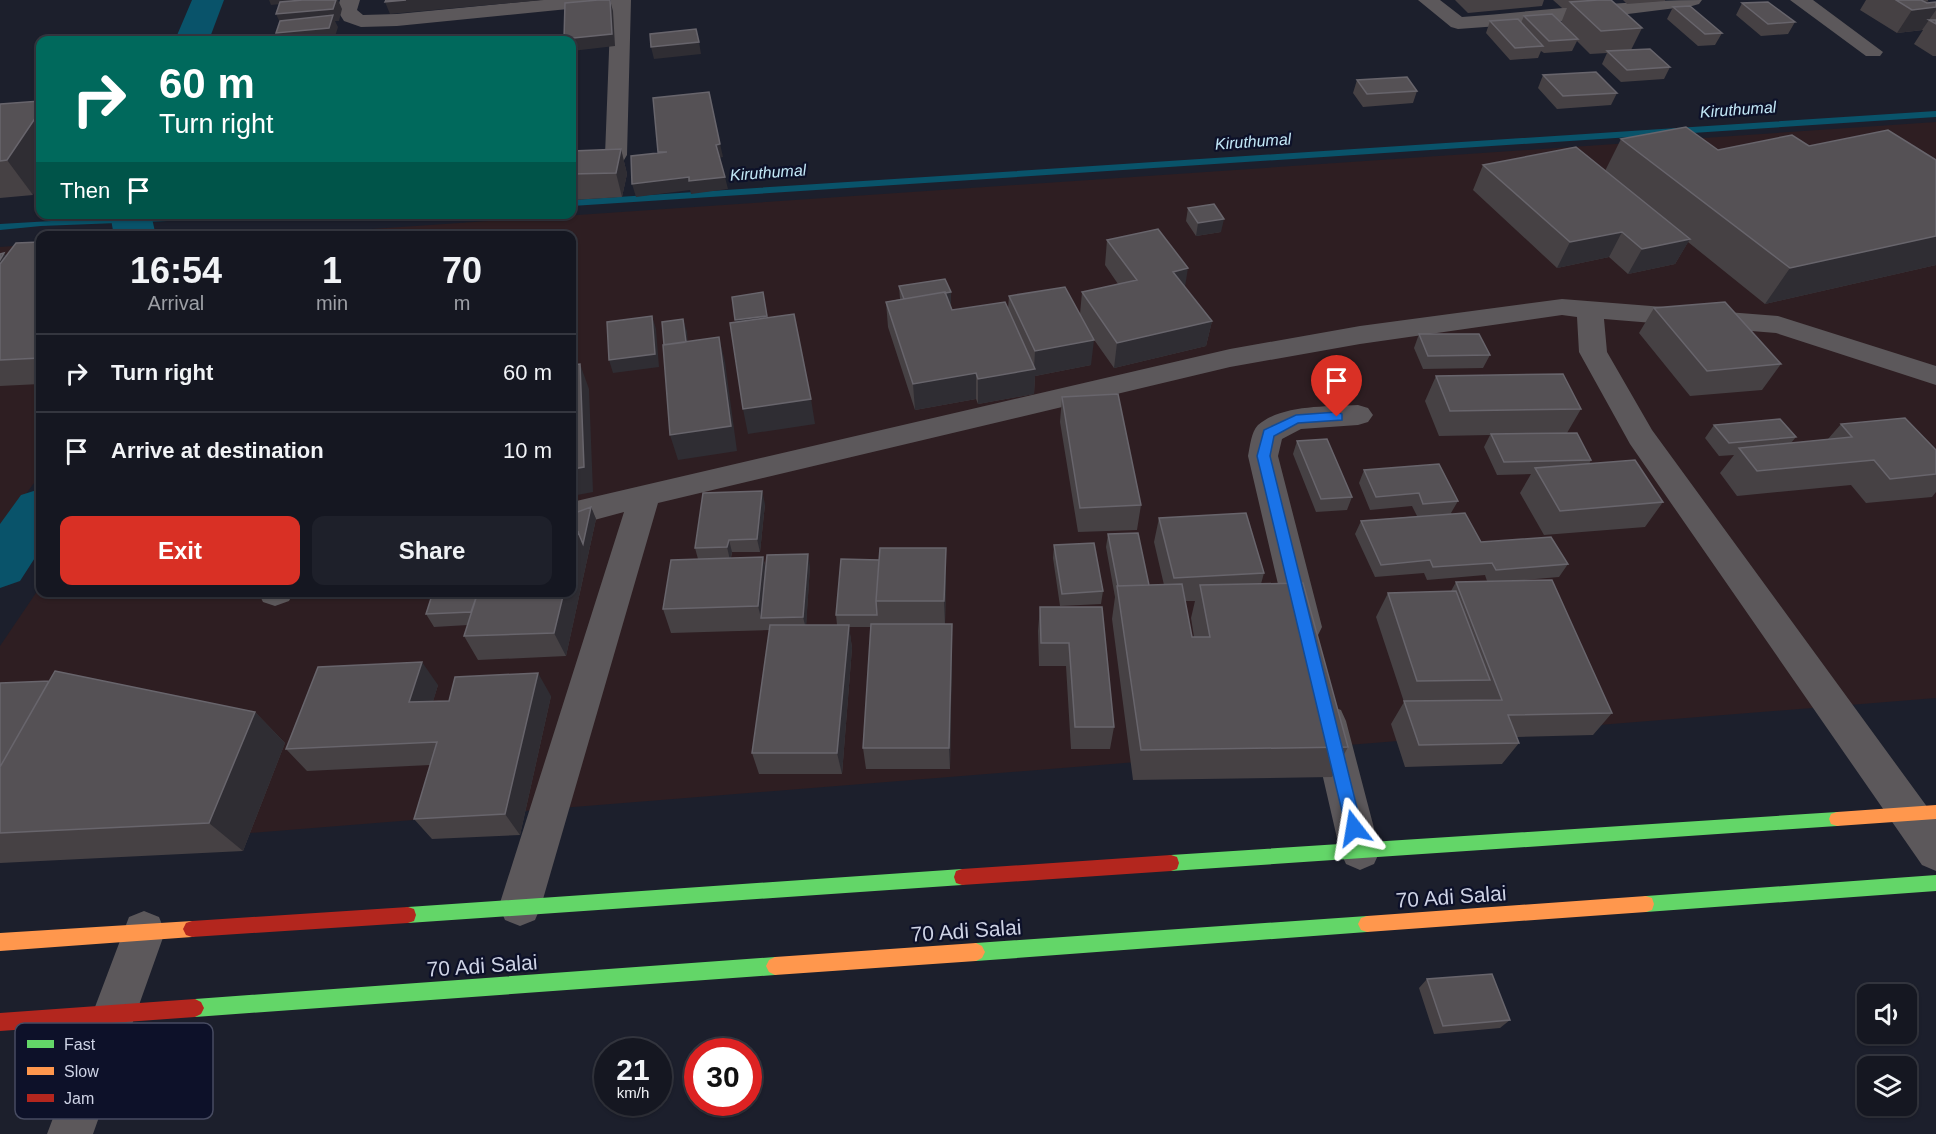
<!DOCTYPE html>
<html lang="en">
<head>
<meta charset="utf-8">
<style>
  :root { --surface:#151721; --page:#1e202a; --text:#f1f3f6; --muted:#9d9fa5; --line:#34363f; --accent:#d93025 }
  body { margin:0; font-family:Helvetica,sans-serif; background:var(--page); color:var(--text); height:100vh; display:flex; flex-direction:column; font-size:22px; white-space:nowrap }
  * { box-sizing:border-box; margin:0 }
  p { font-size:20px; color:var(--muted) }
  .icon { flex:none; width:33px; height:33px; fill:none; stroke:currentColor; stroke-width:2; stroke-linecap:round; stroke-linejoin:round }
  .map { position:relative; flex:1; overflow:hidden }
  .panel { position:absolute; left:36px; top:231px; width:540px; height:366px; display:flex; flex-direction:column; background:var(--surface); border-radius:12px; box-shadow:0 2px 4px #0004,0 0 0 2px var(--line) }
  .panel>* { flex:none }
  .hud { position:absolute; left:36px; top:36px; width:540px; height:183px; border-radius:12px; box-shadow:0 2px 4px #0004,0 0 0 2px var(--line); background:#00695c; color:#fff; overflow:hidden }
  .fabs { position:absolute; left:1857px; top:984px; display:grid; gap:12px }
  .fabs a { display:grid; place-items:center; width:60px; height:60px; border-radius:12px; background:var(--surface); box-shadow:0 2px 4px #0004,0 0 0 2px var(--line); font-size:30px }
  .speed { position:absolute; left:594px; top:1038px; display:flex; gap:12px; font-size:30px; font-weight:700; text-align:center }
  .speed>* { display:grid; place-content:center; width:78px; height:78px; border-radius:50%; background:var(--surface); box-shadow:0 2px 4px #0004,0 0 0 2px var(--line); line-height:1 }
  .speed small { font-size:15px; font-weight:400 }
  .speed .limit { border:9px solid #d22; background:#fff; color:#111 }
  .pin { position:absolute; display:grid; place-items:center; width:51px; height:51px; color:#fff; margin:-62px -26px; border-radius:50% 50% 50% 0; rotate:-45deg; box-shadow:0 0 6px #0007 }
  .pin .icon { rotate:45deg }
  .me { position:absolute; width:66px; margin:-33px; rotate:346deg; stroke-linejoin:round; filter:drop-shadow(0 0 4px #0008) }
  .turn { display:flex; align-items:center; gap:21px; height:126px; padding:0 24px; font-size:27px }
  .turn .icon { width:78px; height:78px; stroke-width:2.5 }
  .turn b { display:block; font-size:42px; line-height:51px }
  .then { display:flex; align-items:center; height:57px; padding:0 24px; background:#0003; gap:12px; font-size:22px }
  .eta { display:flex; justify-content:space-evenly; align-items:center; height:102px; text-align:center }
  .eta b { font-size:36px; font-weight:700; line-height:42px }
  .primary-button { display:flex; gap:12px; margin-top:auto; padding:12px 24px }
  .primary-button a { flex:1; height:69px; border-radius:12px; background:var(--accent); color:#fff; font-size:24px; font-weight:700; line-height:69px; text-align:center }
  .primary-button a+a { background:var(--page); color:var(--text) }
  ul { padding:0; list-style:none }
  li { display:flex; align-items:center; gap:18px; height:78px; padding:0 24px; border-top:2px solid var(--line) }
  li div { flex:1 }
  li b { display:block; font-size:22px }
  li em { font-style:normal }
  .map>svg:first-child { display:block }
</style>
</head>
<body>
<div class="map">
<svg width="1936" height="1134" viewBox="0 0 1936 1134">
  <rect width="100%" height="100%" fill="#1c1f2c"/>
  <path fill="#2e1e22" d="M1936 122V698L0 853V646L40 587V592H572V236L285 235Z
    M40 244V475L0 529V247Z"/>
  <g fill="none" stroke-linecap="round" stroke-linejoin="round">
    <path fill="#09536a" fill-rule="evenodd" d="M1936 111V117L572 206V200Z
      M171 214H272L267 217 41 226 0 230V224Z"/>
    <path fill="#09536a" fill-rule="evenodd" d="M192 0H224L209 40H175Z
      M110 214H151L156 236H114Z
      M40 489V550L20 581 0 588V524L21 495Z"/>
    <path fill="#5c585b" fill-rule="evenodd" d="M340 0H360L357 10 363 15 397 14 540 0H608L605 4 598 6 397 26 361 27 344 21 337 10Z
      M611 0H631L627 155 624 160 616 162 608 160 605 155Z
      M1418 0H1440L1462 17C1542 11 1622 0 1702 0L1699 4 1692 6 1580 20 1458 29 1451 27Z
      M1790 0H1813L1883 52 1880 56H1866Z
      M1562 299 1778 316 1936 366V385L1776 333 1604 319 1607 352 1652 430 1936 819V871L1922 865 1630 444 1579 352 1577 317 1562 315 1360 344 1230 367 658 503 541 906 535 920 520 926 505 920 499 906 624 512 572 526V502L1230 349 1360 326Z
      M1358 405 1368 408 1373 415 1368 422 1358 425 1301 429 1282 439 1278 456 1322 627 1317 637 1305 641 1293 637 1288 627 1248 456C1250 447 1251 432 1258 425 1283 404 1327 407 1358 405Z
      M258 592H294L289 601 275 606 263 602Z
      M1328 705 1341 710 1346 721 1380 851 1374 864 1360 870 1346 864 1340 851 1310 721 1315 710Z
      M144 911 159 917 165 932 93 1134H47L129 917Z"/>
    <path fill="#63d668" fill-rule="evenodd" d="M1837 812 1843 814 1845 819 1843 824 1837 826 1171 871 1165 869 1163 863 1165 857 1171 855Z
      M962 869 968 871 970 877 968 883 962 885 408 923 402 921 400 915 402 909 408 907Z
      M1936 875V891L1646 912 1640 910 1638 904 1640 898 1646 896Z
      M1367 916 1373 918 1376 924 1373 930 1367 932 976 961 970 958 967 952 970 946 976 943Z
      M775 957 781 960 784 966 781 972 775 975 195 1017 189 1014 186 1008 189 1002 195 999Z"/>
    <path fill="#ff974d" fill-rule="evenodd" d="M1936 805V819L1837 826 1831 824 1829 819 1831 814 1837 812Z
      M1646 896 1652 898 1654 904 1652 910 1646 912 1367 932 1361 930 1358 924 1361 918 1367 916Z
      M192 921 198 923 201 929 198 935 192 937 0 951V933Z
      M976 943 982 946 985 952 982 958 976 961 775 975 769 972 766 966 769 960 775 957Z"/>
    <path fill="#b3261e" fill-rule="evenodd" d="M1171 855 1177 857 1179 863 1177 869 1171 871 962 885 956 883 954 877 956 871 962 869Z
      M408 907 414 909 416 915 414 921 408 923 192 937 186 935 183 929 186 923 192 921Z
      M195 999 201 1002 204 1008 201 1014 195 1017 0 1031V1013Z"/>
  </g>
  <path fill="#464144" fill-rule="evenodd" d="M1455 0H1544L1542 6 1468 13Z
    M1553 0H1611L1642 28 1631 50 1670 67 1664 79 1621 82 1602 64 1607 53 1590 54 1577 41 1572 51 1544 53 1541 51 1538 58 1510 60 1486 33 1490 21 1521 23 1524 16 1561 23 1567 8H1562Z
    M1623 0H1665V1L1627 4Z
    M1866 0H1928V3L1936 2V56H1933L1914 44 1923 30 1897 33 1860 10Z
    M1742 3 1795 22 1788 34 1761 36 1736 15Z
    M1673 7 1722 33 1715 45 1698 46 1667 19Z
    M1543 75 1617 93 1611 105 1557 109 1538 88Z
    M1357 80 1417 91 1413 103 1363 107 1353 93Z
    M0 104 33 195 0 198Z
    M1621 139 1718 150 1809 146 1936 160V265L1765 304 1688 242 1675 264 1628 274 1609 257 1557 268 1473 190 1483 165 1605 171Z
    M621 149 627 174 622 197 572 200V151Z
    M1188 208 1221 232 1196 236 1186 221Z
    M1107 240 1185 287 1212 321 1206 346 1114 368 1090 334 1091 365 1035 376 1034 394 978 404 976 399 915 410 888 327 886 302 900 299 899 286 951 292V305H950L952 310 1008 309 1009 296 1080 314 1082 292 1118 284 1105 265Z
    M40 242V384L0 386V254L4 253 6 256Z
    M1654 308 1781 364 1762 390 1690 396 1639 333Z
    M1419 334 1490 355 1483 368 1423 369 1414 348Z
    M1436 376 1581 409 1567 433 1591 460 1589 464 1663 502 1645 527 1544 535 1520 493 1531 474 1497 475 1484 447 1490 435 1439 436 1425 401Z
    M1062 397 1141 505 1137 530 1078 532 1060 422Z
    M1841 424 1936 450V492L1932 497 1866 503 1851 485 1737 496 1720 473 1734 455 1719 456 1705 438 1714 425 1796 437 1791 443 1828 439Z
    M1297 441 1352 497 1347 510 1316 512 1293 454Z
    M1364 470 1458 501 1451 513 1481 542 1568 564 1559 577 1514 581 1612 713 1593 735 1517 737 1519 743 1502 764 1405 767 1391 724 1404 702 1376 617 1388 593 1451 591 1456 582 1487 581 1485 575 1427 580 1424 573 1375 577 1355 534 1361 521 1417 516 1412 506 1370 510 1359 483Z
    M765 504 760 552H732L731 558 763 557 766 568 810 566 806 625H837L836 615 946 572 945 624H952V648L950 769H866L863 748 871 627H849L852 648 842 774H759L752 753 770 630 671 633 663 609 698 559 695 548Z
    M591 507 596 519 566 656 478 660 464 636 468 625 434 627 426 614 572 592Z
    M1159 518 1264 573 1261 584 1348 747 1332 777 1133 780 1112 619 1115 597 1106 547 1108 534 1149 585H1164L1154 542ZM1185 601H1195L1191 618 1194 637H1192Z
    M1054 545 1103 591 1101 604 1060 606 1053 558Z
    M1040 607H1102L1114 727 1110 749H1071L1066 666H1039L1038 631Z
    M0 683 255 712 285 743 243 851 0 863Z
    M438 685 433 701 551 696 520 835 432 839 414 819 430 765 307 771 286 749Z
    M1427 979 1510 1020 1500 1028 1434 1034 1419 988Z"/>
  <path fill="#2f2d33" d="M269 0H321L271 5Z
    M336 0H338L342 9 339 21H335L338 27 334 40H279L276 33 282 27 276 14Z
    M406 0H544L390 14 385 2Z
    M610 0 613 11 615 46 572 51V40H565L564 39Z
    M1929 1 1924 8 1936 7V10L1922 30 1897 33 1912 10 1902 4Z
    M699 42 701 54 654 59 651 47Z
    M40 111V183L33 195 7 160Z
    M720 144 723 157 718 158 716 145Z
    M621 149 627 174 622 197 616 173Z
    M689 177H725L728 189 691 194 690 190 636 197 632 184Z
    M1224 219 1221 232 1196 236 1198 223Z
    M1622 232 1609 257 1557 268 1570 242Z
    M1936 236V265L1765 304 1790 268Z
    M1690 239 1675 264 1628 274 1642 249Z
    M4 253 14 266 0 279V260Z
    M1188 268 1184 293 1173 272Z
    M763 292 770 329 738 333 735 320Z
    M951 292V305L905 312 904 299Z
    M652 316 656 329 659 367 613 373 609 360Z
    M683 319 687 332 689 359 668 362Z
    M1212 321 1206 346 1114 368 1117 343Z
    M719 337 725 362 737 451 678 460 670 435Z
    M1094 340 1091 365 1035 376 1034 394 978 404V379L1034 369 1035 351Z
    M580 364 589 389 593 492 572 496V469Z
    M976 373V399L915 410 913 384Z
    M811 399 815 424 748 434 743 409Z
    M762 491 765 504 760 552 757 539Z
    M591 507 596 519 566 656 554 633 564 592H572V559L578 532Z
    M729 540 732 552 730 560 727 547Z
    M946 548V572L945 625 944 601Z
    M808 554 810 566 806 629 803 617Z
    M763 557 769 581 761 618 758 606Z
    M952 624V648L950 769 949 748Z
    M849 625 852 648 842 774 837 753Z
    M422 662 438 685 426 725 409 702Z
    M538 673 551 696 520 835 505 814Z
    M255 712 285 743 243 851 209 823Z"/>
  <path fill="#555155" stroke="#68656c" stroke-width="1.5" d="M303 0H336L333 9 276 14 280 2Z
    M386 0H406L385 2Z
    M598 0H610L612 34 564 39 565 3Z
    M1598 0H1611L1642 28 1601 31 1570 2Z
    M1896 0H1921L1927 3 1936 2V7L1912 10Z
    M1768 2 1795 22 1768 24 1742 3Z
    M1690 6 1722 33 1705 34 1673 7Z
    M1552 14 1578 39 1549 41 1524 16Z
    M333 15 329 28 276 33 280 21Z
    M1518 19 1543 46 1515 48 1490 21Z
    M1929 20H1936V24Z
    M696 29 699 42 651 47 650 34Z
    M1650 49 1670 67 1627 70 1607 51Z
    M1596 72 1617 93 1563 96 1543 75Z
    M1407 77 1417 91 1367 94 1357 80Z
    M709 92 720 144 716 145 725 177 689 181V177L632 184 631 156 667 152H658L653 98Z
    M40 101V111L7 160 0 161V104Z
    M1686 127 1718 150 1792 135 1809 146 1888 130 1936 160V236L1790 268 1621 139Z
    M1576 147 1690 239 1642 249 1622 232 1570 242 1483 165Z
    M621 149 616 173 572 174V151Z
    M1214 204 1224 219 1198 223 1188 208Z
    M1158 229 1188 268 1173 272 1212 321 1117 343 1082 292 1137 280 1107 240Z
    M40 242V358L0 360V264L16 243Z
    M4 253 0 260V254Z
    M945 279 951 292 945 293V292L904 299 899 286Z
    M1065 287 1094 340 1035 351 1009 296Z
    M763 292 767 316 735 320 732 297Z
    M945 292 952 310 1005 302 1035 369 978 379 976 373 913 384 886 302Z
    M1725 302 1781 364 1707 371 1654 308Z
    M794 314 811 399 743 409 730 323Z
    M652 316 655 354 609 360 607 322Z
    M683 319 686 342 664 345 662 322Z
    M1419 334H1479L1490 355 1428 356Z
    M719 337 731 426 670 435 663 345Z
    M580 364 584 467 572 469V365Z
    M1563 374 1581 409 1450 411 1436 376Z
    M1118 394 1141 505 1080 508 1062 397Z
    M1905 418 1936 450V474L1890 479 1874 460 1757 471 1739 448 1852 437 1841 424Z
    M1780 419 1796 437 1729 443 1714 425Z
    M1577 433 1591 460 1504 462 1491 434Z
    M1327 439 1352 497 1321 499 1297 441Z
    M1635 460 1663 502 1560 511 1535 468Z
    M1439 464 1458 501 1423 504 1419 493 1376 497 1364 470Z
    M762 491 757 539 729 540 727 547 695 548 703 493Z
    M591 507 583 544 578 532 572 533V514Z
    M1246 513 1264 573 1174 578 1159 518Z
    M1465 513 1481 542 1551 537 1568 564 1496 570 1492 563 1433 567 1430 560 1381 565 1361 521Z
    M578 532 572 559V533Z
    M1138 533 1149 585 1118 586 1108 534Z
    M1094 543 1103 591 1062 594 1054 545Z
    M880 548H946L944 601H876Z
    M808 554 803 617 761 618 767 555Z
    M763 557 758 606 663 609 671 560Z
    M841 559 879 560 876 601 877 615H836Z
    M1552 580 1612 713 1508 715 1519 743 1419 745 1404 701 1502 700 1456 582Z
    M1303 583 1348 747 1141 750 1117 586 1182 584 1192 637H1210L1200 585Z
    M1456 591 1490 680 1417 681 1388 593Z
    M433 592H478L471 612 426 614Z
    M478 592H564L554 633 464 636Z
    M1040 607H1102L1114 727H1075L1069 643H1041Z
    M871 624H952L949 748H863Z
    M770 625H849L837 753H752Z
    M422 662 409 702 449 701 455 677 538 673 505 814 414 819 437 742 286 749 318 667Z
    M55 671 255 712 209 823 0 833V767Z
    M49 681 0 767V683Z
    M1492 974 1510 1020 1443 1026 1427 979Z"/>
  <path fill="#1a73e8" stroke="#114b97" stroke-width="1.5" d="M1337 412 1342 414V420L1298 423 1274 436 1270 456 1362 828 1360 833 1354 836 1348 833 1346 828 1257 456 1264 430 1296 415Z"/>
  <g text-anchor="middle" stroke-width="4.5" stroke-linejoin="round" paint-order="stroke">
    <g font-size="16" font-style="italic" fill="#c2e7f6" stroke="#0d1129">
      <text transform="translate(1738 109) rotate(-4)" y="6">Kiruthumal</text>
      <text transform="translate(1253 141) rotate(-4)" y="6">Kiruthumal</text>
      <text transform="translate(768 172) rotate(-4)" y="6">Kiruthumal</text>
    </g>
    <g font-size="21" fill="#ced3e5" stroke="#0d1129">
      <text transform="translate(1451 897) rotate(-4)" y="7">70 Adi Salai</text>
      <text transform="translate(966 931) rotate(-4)" y="7">70 Adi Salai</text>
      <text transform="translate(482 966) rotate(-4)" y="7">70 Adi Salai</text>
    </g>
  </g>
  <rect x="15" y="1023" width="198" height="96" rx="9" fill="#0d1129" stroke="#474b61" stroke-width="1.5"/>
  <rect x="27" y="1040" width="27" height="8" fill="#63d668"/>
  <rect x="27" y="1067" width="27" height="8" fill="#ff974d"/>
  <rect x="27" y="1094" width="27" height="8" fill="#b3261e"/>
  <g font-size="16" fill="#ced3e5">
    <text x="64" y="1050">Fast</text>
    <text x="64" y="1077">Slow</text>
    <text x="64" y="1104">Jam</text>
  </g>
</svg>
<div class="fabs">
<a><svg class="icon" aria-label="sound" viewBox="0 0 24 24"><path d="M4 9h4l5-4v14l-5-4H4zM17 9q2 3 0 6"/></svg></a>
<a><svg class="icon" aria-label="layers" viewBox="0 0 24 24"><path d="M12 4l9 5-9 5-9-5zM3 14l9 5 9-5"/></svg></a>
</div>
<div class="speed"><div>21<small>km/h</small></div><div class="limit">30</div></div>
<div class="pin" style="left:1337px;top:417px;background:#d93025"><svg class="icon" aria-label="arrive" viewBox="0 0 24 24"><path d="M6 21V4h12l-3 4 3 4H6"/></svg></div>
<svg class="me" style="left:1354px;top:828px" viewBox="-20 -20 40 40"><path d="M0-17L14 15 0 8-14 15z" fill="#1a73e8" stroke="#fff" stroke-width="4"/></svg>
<div class="hud">
<div class="turn"><svg class="icon" aria-label="right" viewBox="0 0 24 24"><path d="M7 20v-9h11M14 6l5 5-5 5"/></svg><div><b>60 m</b>Turn right</div></div>
<div class="then">Then<svg class="icon" aria-label="arrive" viewBox="0 0 24 24"><path d="M6 21V4h12l-3 4 3 4H6"/></svg></div>
</div>
<section class="panel">
<div class="eta">
<div><b>16:54</b><p>Arrival</p></div>
<div><b>1</b><p>min</p></div>
<div><b>70</b><p>m</p></div>
</div>
<ul>
<li><svg class="icon" aria-label="right" viewBox="0 0 24 24"><path d="M7 20v-9h11M14 6l5 5-5 5"/></svg><div><b>Turn right</b></div><em>60 m</em></li>
<li><svg class="icon" aria-label="arrive" viewBox="0 0 24 24"><path d="M6 21V4h12l-3 4 3 4H6"/></svg><div><b>Arrive at destination</b></div><em>10 m</em></li>
</ul>
<div class="primary-button"><a>Exit</a><a>Share</a></div>
</section>
</div>
</body>
</html>
